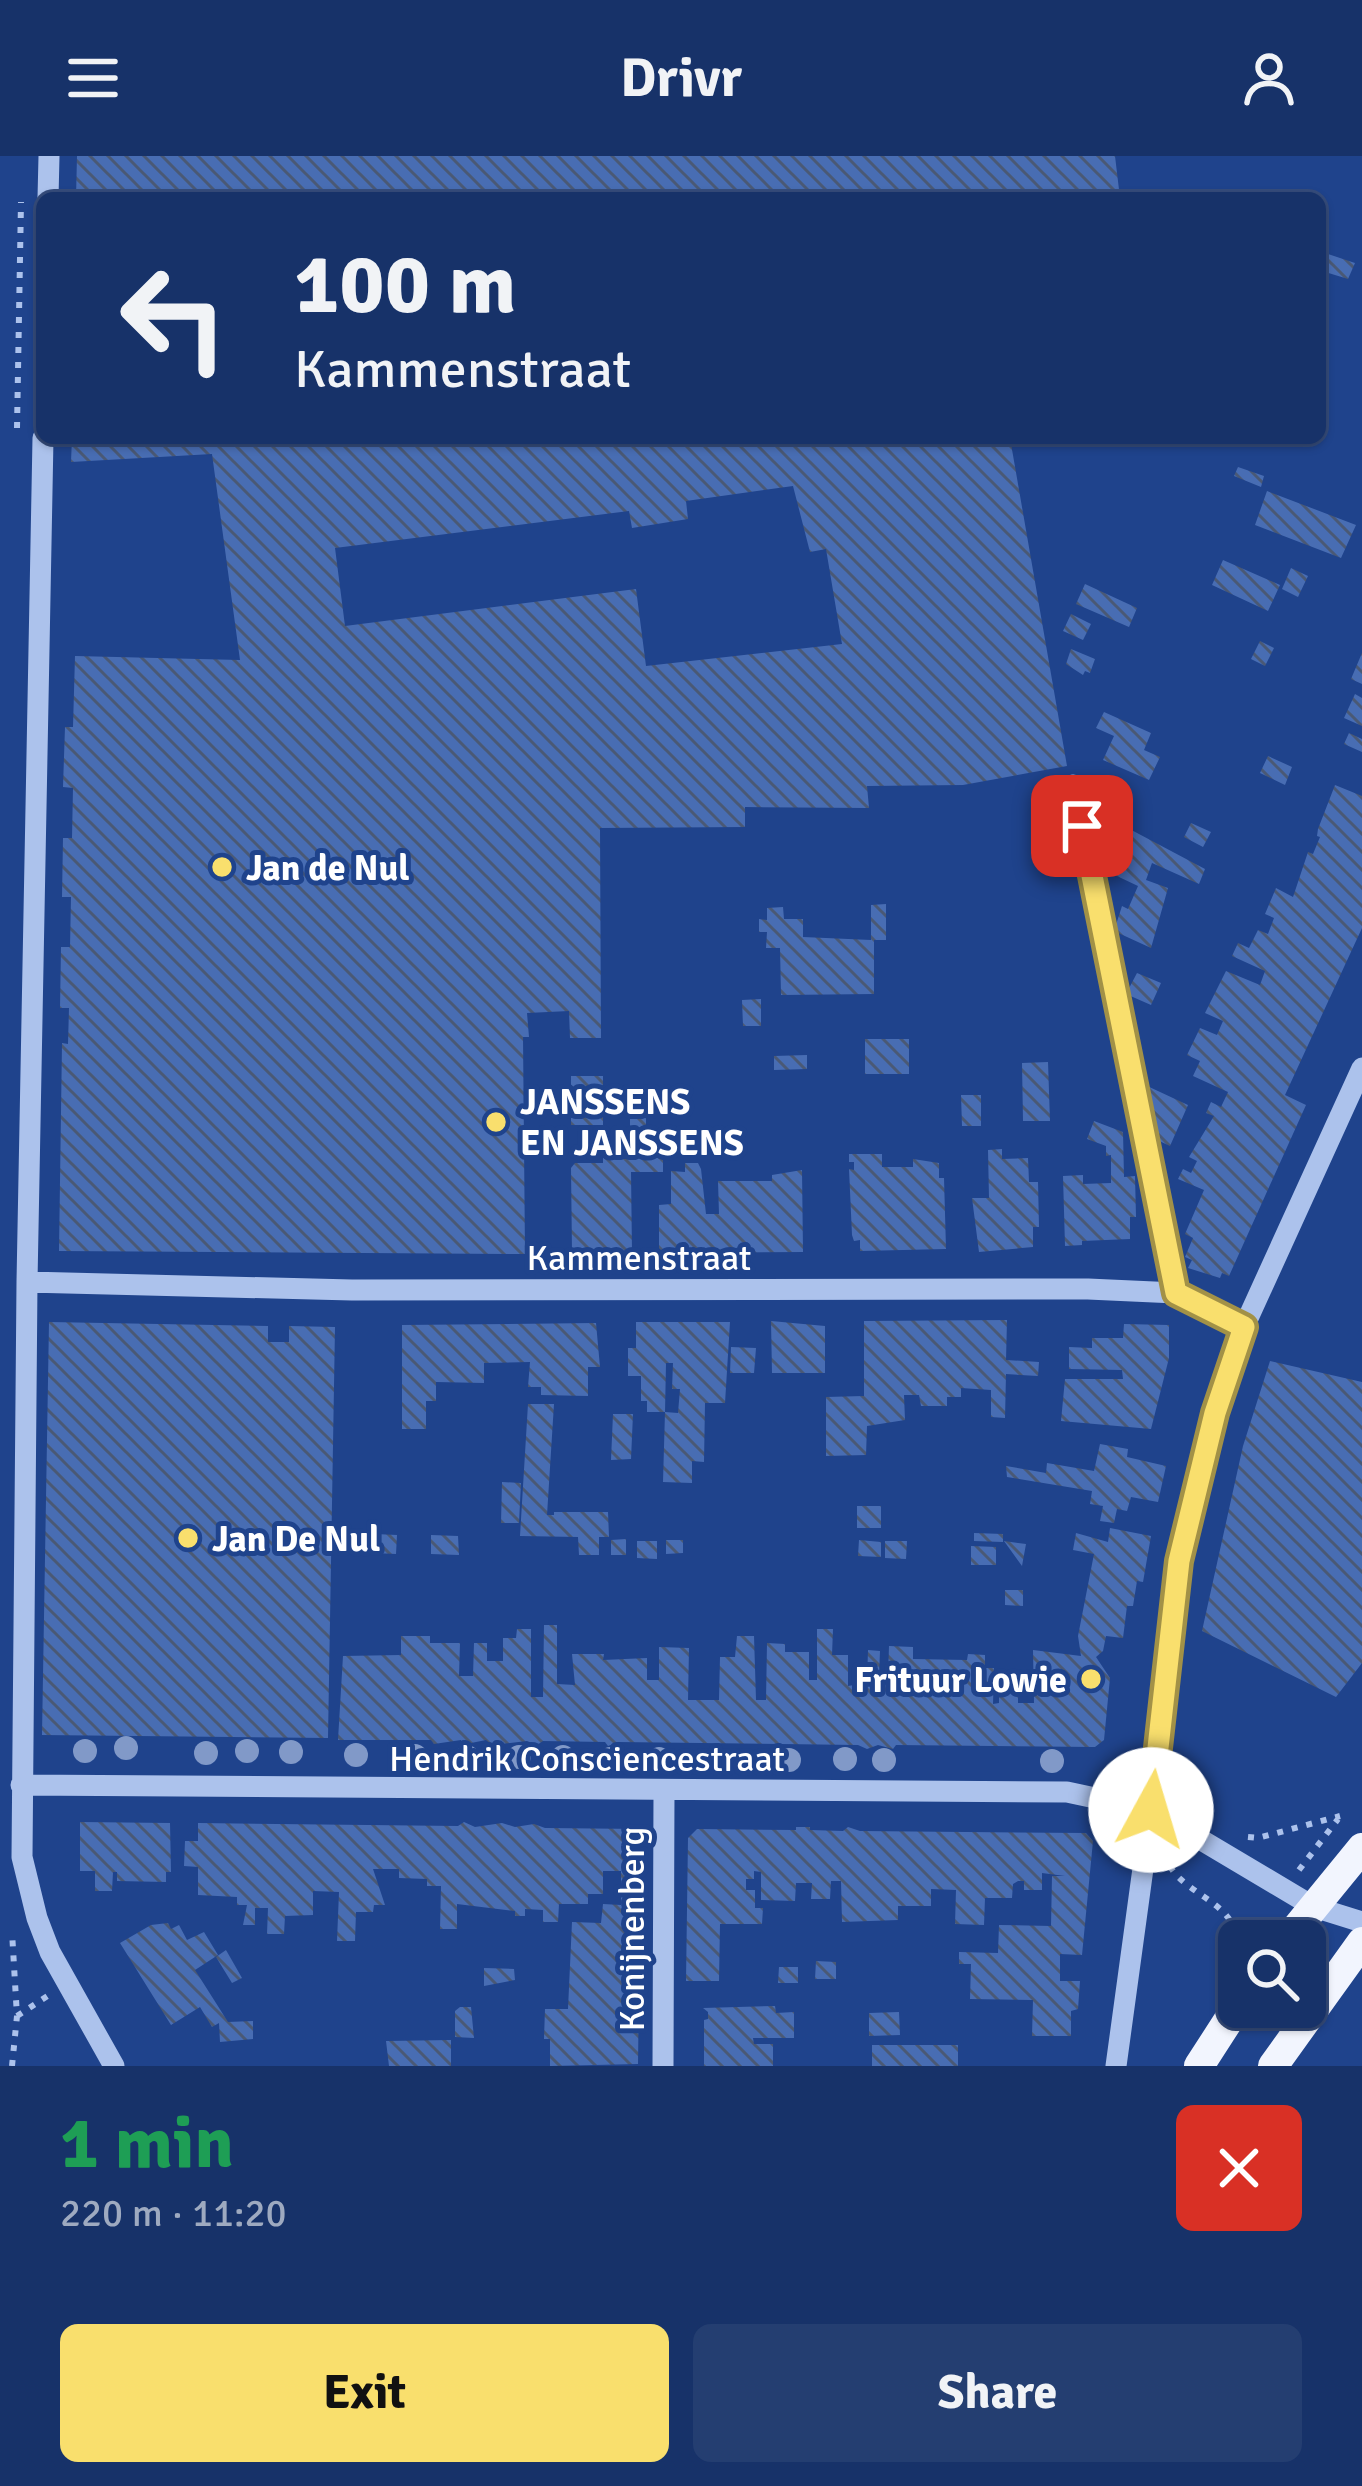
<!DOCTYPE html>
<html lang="en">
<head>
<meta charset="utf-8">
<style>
  :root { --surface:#173269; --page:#243e71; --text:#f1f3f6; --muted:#9eaac0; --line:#364d7d; --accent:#f9df6d }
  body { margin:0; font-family:Signika,sans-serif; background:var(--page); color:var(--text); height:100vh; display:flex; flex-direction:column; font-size:45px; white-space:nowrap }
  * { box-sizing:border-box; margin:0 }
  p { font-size:39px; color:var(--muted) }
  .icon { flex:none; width:66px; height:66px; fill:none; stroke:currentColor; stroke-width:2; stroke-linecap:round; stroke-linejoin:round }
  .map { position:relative; height:1910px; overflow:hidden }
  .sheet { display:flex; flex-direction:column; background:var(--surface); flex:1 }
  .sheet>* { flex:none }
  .top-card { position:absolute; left:36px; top:36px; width:1290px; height:252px; border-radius:18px; box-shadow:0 3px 9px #0004,0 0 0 3px var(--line); background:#173269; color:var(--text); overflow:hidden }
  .fabs { position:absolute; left:1218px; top:1764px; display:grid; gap:24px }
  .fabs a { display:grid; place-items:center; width:108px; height:108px; border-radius:18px; background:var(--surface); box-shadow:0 3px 9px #0004,0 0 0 3px var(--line); font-size:60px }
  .pin { position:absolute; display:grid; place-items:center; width:102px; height:102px; color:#fff; margin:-51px; border-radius:24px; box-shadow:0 6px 18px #0006 }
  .me { position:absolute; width:132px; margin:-66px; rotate:6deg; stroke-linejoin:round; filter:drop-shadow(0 0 9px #0008) }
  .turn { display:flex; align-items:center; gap:42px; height:252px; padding:0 60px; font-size:54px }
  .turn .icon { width:156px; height:156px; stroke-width:2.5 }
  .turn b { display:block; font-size:84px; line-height:102px }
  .round { display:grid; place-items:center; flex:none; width:126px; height:126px; border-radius:18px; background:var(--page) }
  .head { display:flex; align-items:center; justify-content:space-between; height:204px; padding:0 60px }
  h1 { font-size:72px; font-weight:700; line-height:90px; color:#1e9e55 }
  .cta { display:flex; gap:24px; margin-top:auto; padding:24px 60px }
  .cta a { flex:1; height:138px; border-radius:18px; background:var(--accent); color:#111; font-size:48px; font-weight:700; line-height:138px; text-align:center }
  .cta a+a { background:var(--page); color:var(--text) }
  header { display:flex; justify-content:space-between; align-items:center; height:156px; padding:0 60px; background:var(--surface); font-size:54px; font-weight:700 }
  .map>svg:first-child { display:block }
</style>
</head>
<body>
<header><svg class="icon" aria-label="menu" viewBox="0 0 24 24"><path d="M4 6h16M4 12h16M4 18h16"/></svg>Drivr<svg class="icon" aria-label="person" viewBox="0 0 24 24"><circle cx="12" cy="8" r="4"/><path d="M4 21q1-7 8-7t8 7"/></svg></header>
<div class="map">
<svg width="1362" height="1910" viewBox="0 0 1362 1910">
  <defs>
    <pattern id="building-back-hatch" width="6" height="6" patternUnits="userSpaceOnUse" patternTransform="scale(3)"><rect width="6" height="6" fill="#486db3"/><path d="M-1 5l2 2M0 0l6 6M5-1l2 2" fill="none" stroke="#4a5975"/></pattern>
  </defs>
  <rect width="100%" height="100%" fill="#1f438c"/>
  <path fill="url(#building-back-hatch)" fill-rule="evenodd" d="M77 0H1115L1120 42H76Z
    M1328 98 1355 107 1348 123 1322 115Z
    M72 282H319L320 287 353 282H1010L1067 610 963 629 867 630 869 652 745 651V671L600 672 601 882H570L569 855 527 857 529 881H523L525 1098 59 1095 62 887 68 888 69 852H60L61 791H70L71 741H62L63 682H72L73 632 63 631 65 571H73L75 500 240 504 212 298 71 306ZM793 330 810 396 826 393 842 488 646 510 636 433 345 470 335 392 629 355 632 372 688 363 686 345Z
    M1238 311 1264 320 1261 331 1234 320Z
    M1267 335 1356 369 1341 402 1255 369Z
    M1223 404 1280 429 1268 455 1212 429Z
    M1291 412 1308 420 1298 441 1282 433Z
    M1085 428 1137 452 1129 471 1076 448Z
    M1071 458 1091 468 1083 484 1063 475Z
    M1260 485 1274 492 1265 510 1251 503Z
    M1071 493 1095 503 1090 517 1085 515 1083 519 1066 508Z
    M1362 497V528L1351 523Z
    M1355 538 1362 542V570L1344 562Z
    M1104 556 1151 577 1144 594 1160 601 1149 624 1103 604 1114 580 1096 572Z
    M1349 577 1362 583V596L1344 588Z
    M1268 600 1292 611 1285 629 1260 617Z
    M1335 629 1362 640V772L1285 939 1306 949 1229 1120 1222 1117 1220 1122 1188 1112 1192 1104 1185 1101 1193 1082 1185 1078 1204 1034 1178 1023 1183 1013 1191 1017 1197 1005 1189 1001 1214 960 1206 957 1211 946 1221 951 1228 936 1193 920 1200 905 1187 899 1200 872 1217 879 1223 865 1205 857 1226 815 1260 829 1265 815 1232 800 1238 787 1249 792 1258 774 1268 778 1274 762 1265 758 1276 732 1293 741 1308 696 1313 698 1320 681 1317 680 1318 673Z
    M1105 660 1205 713 1199 728 1152 707 1146 724 1168 732 1151 792 1114 775 1122 750 1128 753 1138 730 1102 713 1113 689 1095 681Z
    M1191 667 1211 676 1203 691 1184 681Z
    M886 748V784H874V838L781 839 780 792H766L767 776H759V763L767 764V752L783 751 784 763H803V781L871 784V749Z
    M1137 817 1161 827 1151 849 1126 838Z
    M761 843V870H743L742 844Z
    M865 883H909V918H865Z
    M807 899V913L774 914V900Z
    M1048 906 1050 965H1023L1022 907Z
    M571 920H603V969H571Z
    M1145 929 1188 949 1170 990 1155 983Z
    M961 939H981V970H962Z
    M630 953H646V976H663V1016H631L632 1097H572L571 1012 575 1007H603V996H623V991H630Z
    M1094 965 1123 976 1124 1021 1135 1020 1136 1061H1130V1083L1082 1085V1089L1065 1090 1063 1020 1083 1019V1028L1111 1027V999L1106 1000V990L1087 983Z
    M1002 993V1003L1028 1002 1029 1026H1038L1039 1071H1033V1091L979 1096 972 1042H989L988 994Z
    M849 998H882V1011H913V1003L939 1007V1022H944L946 1093 860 1095V1084L854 1085 852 1079 849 1013 854 1014V1006H849Z
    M685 1007H698L701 1013 706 1058H719L718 1025H772V1019L802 1014 803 1096 659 1097V1049L671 1048V1015L685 1016Z
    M1007 1164 1006 1204 1039 1206 1038 1220 1006 1218 1005 1262 991 1261V1234L961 1232V1241H947V1250H921L919 1239H904L905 1264 867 1270 866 1299 826 1300V1241L864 1240V1165Z
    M771 1165 825 1170V1217H772Z
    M49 1166 268 1170V1186H289V1170L335 1171 328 1582 42 1579Z
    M636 1166H730L725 1247H705L704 1306 692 1305V1327L663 1326 665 1256H647V1245H641V1220H628V1192H636ZM666 1207H673L672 1233H680L678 1257 665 1256Z
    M596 1167 600 1211H588V1240L541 1239V1231H528L530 1206 484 1207V1227L436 1226V1245H426V1273H402V1169Z
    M1124 1168 1169 1169V1202L1151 1273 1061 1265 1065 1223H1123L1122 1214 1069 1213V1191L1092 1192V1182H1123Z
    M731 1191 756 1192 754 1217H730Z
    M1270 1205 1362 1226V1507L1336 1541 1202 1475 1243 1290Z
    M528 1248H554L547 1359H554V1356H608L609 1381H599V1399H579L578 1381 520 1380Z
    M613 1258H633L631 1303 611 1304Z
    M1100 1288 1128 1293 1127 1301 1166 1310 1158 1346 1131 1341 1127 1355 1117 1353 1114 1367 1100 1365 1103 1350 1090 1348 1092 1335 1007 1321 1006 1310 1046 1317 1047 1307 1094 1315Z
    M502 1326 521 1327 519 1367H501Z
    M857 1350H881V1372H857Z
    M1110 1372 1151 1380 1143 1426 1137 1425 1133 1450H1127L1123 1482 1106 1480 1103 1495 1096 1501 1110 1522 1104 1584 1095 1591 896 1589 893 1593 878 1589 867 1593 858 1589 618 1586 608 1590 605 1586 543 1585 537 1589 527 1585 492 1589 486 1584 461 1589V1584L434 1588 431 1584H338L343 1500 401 1499V1480H430V1487H460L459 1520H473L474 1487H487V1505H503V1482H516L517 1473H531V1541H543L544 1469H557V1528L575 1529 572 1498H604L603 1504 647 1502V1524H659V1491L689 1492 688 1544H719L720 1501H735L737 1480H754L756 1544H766L767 1487 785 1488V1496H809V1524H817V1473H833L832 1499H848V1530L867 1527 868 1494 880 1495 879 1520H888L889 1490 913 1491V1503L967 1504 968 1498 985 1499V1512H994L993 1548 999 1547V1526H1018V1547H1034L1033 1494 1081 1500 1078 1480 1094 1398 1073 1394 1076 1377 1108 1386Z
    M974 1377 1003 1378V1386L974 1385Z
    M375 1378 397 1379 396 1398 374 1397Z
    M431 1379 458 1380 459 1399 431 1398Z
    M626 1383V1399H611V1384Z
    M666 1384H683V1397L666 1398Z
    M859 1384 881 1386V1401L858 1400Z
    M637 1385H657V1403L637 1402Z
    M885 1385H907L906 1403 885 1402Z
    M1004 1385 1026 1388 1022 1410Z
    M971 1390 996 1391V1409H971Z
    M1005 1434H1023V1450L1005 1449Z
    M80 1666 170 1667 171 1716H166V1726L117 1725V1716H113L112 1735H95V1715H80Z
    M464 1666 475 1671 502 1667 515 1671 534 1668 545 1672 641 1673 638 1908 550 1910V1883H544L545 1853H568L572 1766 601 1767 603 1748 621 1749V1715H603V1738H588V1748H559L558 1766H543V1754L525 1753V1760H515V1755L457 1748V1773H440L441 1730H427V1723L399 1722V1713H373L385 1749H374L373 1756H356L355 1785H337L339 1736 313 1735V1759L285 1760 284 1778H267L268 1752H255V1769H243L247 1749H237V1741L198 1739V1711L184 1710 185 1685H198V1667L458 1670Z
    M796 1671H810V1674L843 1675 848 1671 860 1675 1086 1677 1093 1685 1082 1799 1060 1798V1825H1080L1078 1853 1071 1855V1880H1032L1033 1844 970 1843 971 1808H959V1796L998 1797 999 1769 1051 1770 1052 1720H1065L1042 1717V1734H1024V1725H1018L1013 1728 1012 1742H985L984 1769 955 1768 956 1734 931 1733V1750H898V1764L842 1766 841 1725H831L830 1743H811L812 1727H796L795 1745 761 1744V1716L754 1715V1723H746V1734H755V1752H763L762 1768H720L719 1825H686L688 1682 697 1673 796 1674Z
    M168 1767 171 1773 179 1769 187 1784 204 1776 218 1799 195 1814 228 1866 253 1865V1883L220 1886 219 1867 212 1871 200 1851 171 1869 120 1787 151 1769Z
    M226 1794 242 1822 232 1827 216 1801Z
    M816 1805 836 1806V1823H815Z
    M779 1811H798V1827H778Z
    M484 1812 514 1813 515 1824 484 1830Z
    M775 1850 776 1857 794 1856V1882H753L754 1888H773V1910H704V1864L708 1863V1856L703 1852Z
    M460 1851H471L474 1882 455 1881V1855Z
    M899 1856 900 1879 869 1880V1857Z
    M451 1884V1910H389L386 1885Z
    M872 1889H958V1910H872Z"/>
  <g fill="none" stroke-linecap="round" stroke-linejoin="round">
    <path stroke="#acc2ec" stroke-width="6" stroke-dasharray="6 9" stroke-linecap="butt" d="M17 272 21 46
      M1181 1626 1198 1650
      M1248 1681 1258 1682 1340 1660
      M1170 1710C1188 1745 1267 1752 1223 1821
      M1299 1714 1338 1663
      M17 1860 49 1839
      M12 1910 17 1860 12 1776"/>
    <path stroke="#acc2ec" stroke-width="21" d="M48 42 49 0
      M43 282 27 1126 22 1701 37 1762 50 1796 114 1910
      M1073 629 1176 1137
      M27 1126 352 1134 1088 1133 1176 1137 1244 1171
      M21 1629 1067 1636 1151 1654 1314 1751 1362 1766
      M663 1910 664 1636
      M1116 1910 1151 1654 1179 1405 1215 1257 1244 1171 1362 912"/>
    <path stroke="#f2f5fe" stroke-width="30" d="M1286 1785 1362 1692
      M1199 1910 1239 1848
      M1273 1910 1362 1786"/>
  </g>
  <g fill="#8199c8">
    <circle cx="126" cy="1592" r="12"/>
    <circle cx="85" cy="1595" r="12"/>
    <circle cx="247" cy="1595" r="12"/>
    <circle cx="291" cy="1596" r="12"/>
    <circle cx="206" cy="1597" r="12"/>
    <circle cx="356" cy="1599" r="12"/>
    <circle cx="415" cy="1600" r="12"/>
    <circle cx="467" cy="1601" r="12"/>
    <circle cx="519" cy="1601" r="12"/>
    <circle cx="563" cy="1601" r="12"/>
    <circle cx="610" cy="1603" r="12"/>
    <circle cx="659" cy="1603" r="12"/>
    <circle cx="845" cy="1603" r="12"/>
    <circle cx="789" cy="1604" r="12"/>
    <circle cx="884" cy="1604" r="12"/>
    <circle cx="1052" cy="1605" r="12"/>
  </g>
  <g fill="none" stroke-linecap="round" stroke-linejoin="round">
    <g stroke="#a29147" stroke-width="30">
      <path id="route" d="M1082 670 1176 1137 1244 1171 1215 1257 1179 1405 1151 1654"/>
    </g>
    <use href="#route" stroke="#f9df6d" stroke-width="21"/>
  </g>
  <g fill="#f9df6d" stroke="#1f438c" stroke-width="4.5">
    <circle cx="222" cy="711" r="12"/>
    <circle cx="496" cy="966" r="12"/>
    <circle cx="188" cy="1382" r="12"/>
    <circle cx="1091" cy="1523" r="12"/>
  </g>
  <g text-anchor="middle" stroke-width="10" stroke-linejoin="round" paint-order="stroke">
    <g font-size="36" font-weight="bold" fill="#fff" stroke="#1f438c" text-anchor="start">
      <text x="246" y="724">Jan de Nul</text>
      <text x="520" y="958">JANSSENS<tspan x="520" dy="41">EN JANSSENS</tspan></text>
      <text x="212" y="1395">Jan De Nul</text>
      <text x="1067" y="1536" text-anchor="end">Frituur Lowie</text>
    </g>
    <g font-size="36" fill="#fff" stroke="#1f438c">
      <text x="639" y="1114">Kammenstraat</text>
      <text x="587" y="1615">Hendrik Consciencestraat</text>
      <text transform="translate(631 1773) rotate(-90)" y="13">Konijnenberg</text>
    </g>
  </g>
</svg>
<div class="fabs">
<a><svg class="icon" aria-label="search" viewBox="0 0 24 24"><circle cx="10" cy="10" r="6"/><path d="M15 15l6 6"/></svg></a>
</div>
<div class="pin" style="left:1082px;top:670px;background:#d93025"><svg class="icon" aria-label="arrive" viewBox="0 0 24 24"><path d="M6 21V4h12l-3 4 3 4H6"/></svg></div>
<svg class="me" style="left:1151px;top:1654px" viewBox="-20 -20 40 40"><circle r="19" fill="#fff"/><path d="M0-13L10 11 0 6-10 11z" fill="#f9df6d"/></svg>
<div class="top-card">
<div class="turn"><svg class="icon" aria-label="left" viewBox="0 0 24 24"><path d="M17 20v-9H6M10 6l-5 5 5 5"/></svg><div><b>100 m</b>Kammenstraat</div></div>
</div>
</div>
<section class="sheet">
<div class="head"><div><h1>1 min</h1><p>220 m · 11:20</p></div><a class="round" style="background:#d93025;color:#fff"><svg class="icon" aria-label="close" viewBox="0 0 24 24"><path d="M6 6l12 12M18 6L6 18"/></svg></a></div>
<div class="cta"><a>Exit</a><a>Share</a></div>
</section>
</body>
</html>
